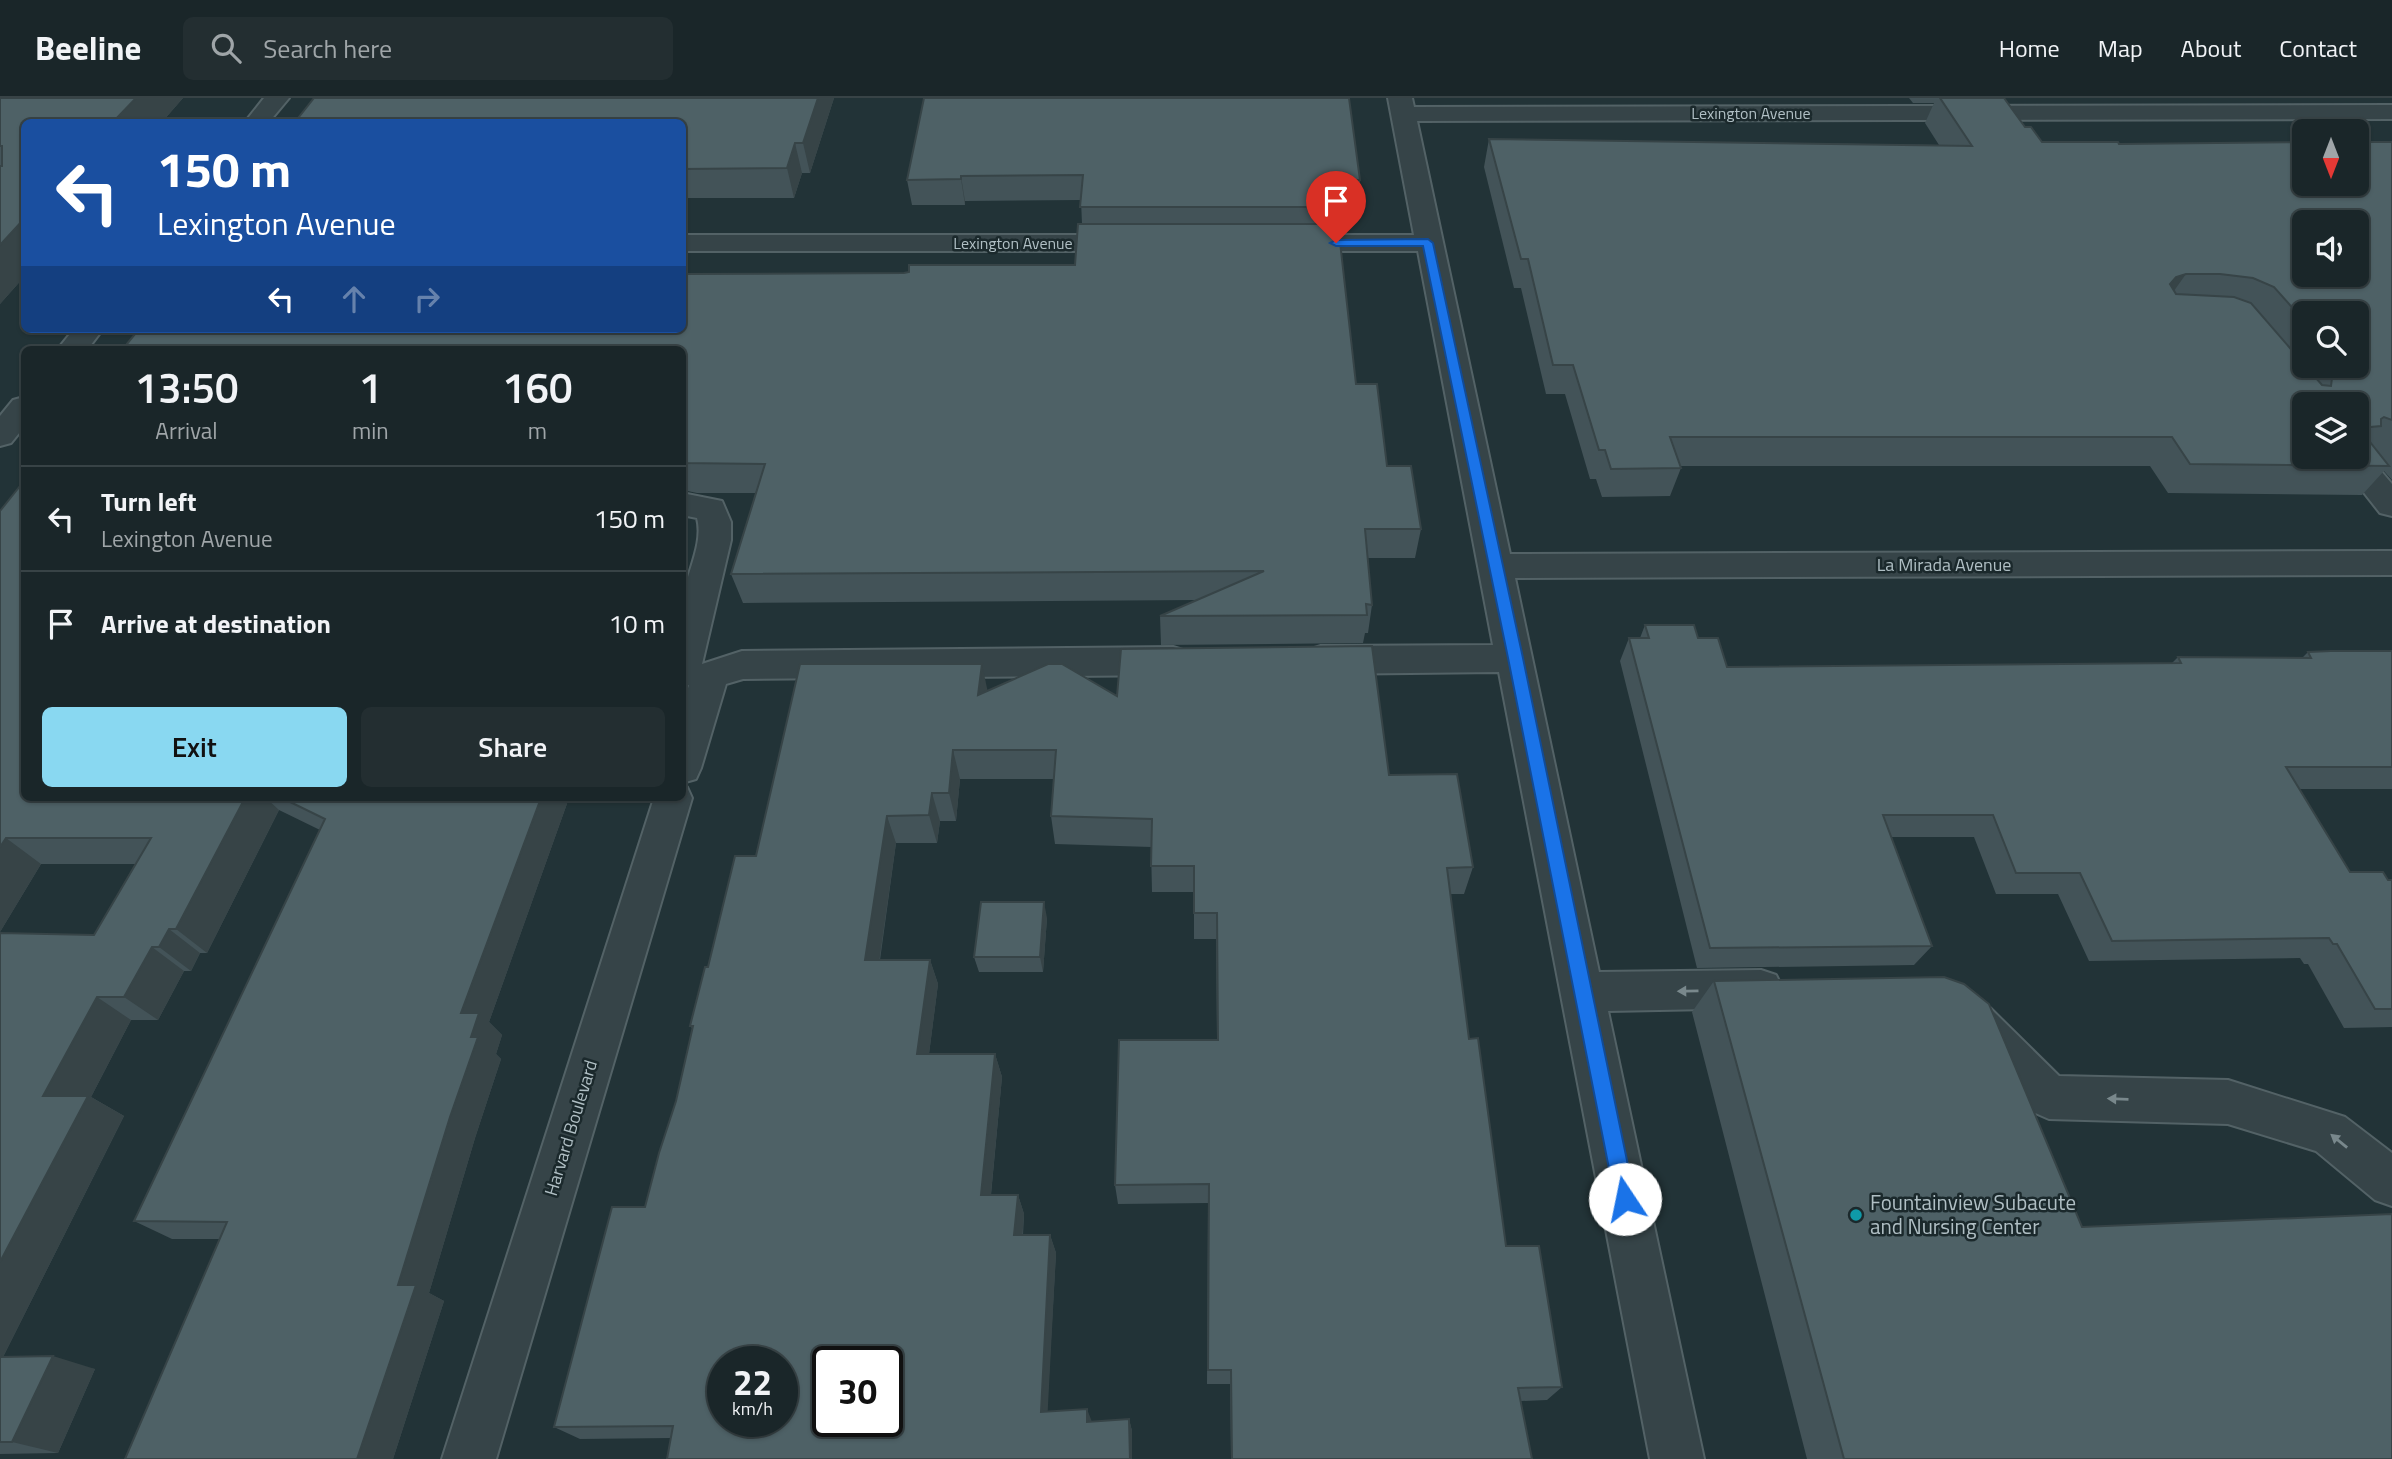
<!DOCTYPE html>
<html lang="en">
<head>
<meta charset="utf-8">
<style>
  :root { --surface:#1a2629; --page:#232e31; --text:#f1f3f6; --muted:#9fa5a8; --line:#384346; --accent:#89d8f1 }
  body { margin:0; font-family:"Titillium Web",sans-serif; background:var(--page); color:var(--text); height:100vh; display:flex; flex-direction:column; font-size:26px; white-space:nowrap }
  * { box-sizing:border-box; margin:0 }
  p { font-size:23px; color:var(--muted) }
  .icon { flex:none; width:38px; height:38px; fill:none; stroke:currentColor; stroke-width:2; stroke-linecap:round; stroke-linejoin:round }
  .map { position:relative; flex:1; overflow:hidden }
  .side { position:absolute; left:21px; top:248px; width:665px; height:455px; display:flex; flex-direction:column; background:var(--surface); border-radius:10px; box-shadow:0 2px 5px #0004,0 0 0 2px var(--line) }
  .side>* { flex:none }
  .top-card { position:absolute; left:21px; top:21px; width:665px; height:214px; border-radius:10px; box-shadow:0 2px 5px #0004,0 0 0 2px var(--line); background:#1a4fa0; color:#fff; overflow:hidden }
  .needle { width:46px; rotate:180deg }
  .tools { position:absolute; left:2292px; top:21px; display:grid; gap:14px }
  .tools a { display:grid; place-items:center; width:77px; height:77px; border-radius:10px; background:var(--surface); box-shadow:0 2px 5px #0004,0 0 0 2px var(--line); font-size:35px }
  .speed { position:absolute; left:707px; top:1248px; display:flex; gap:14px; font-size:35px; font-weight:700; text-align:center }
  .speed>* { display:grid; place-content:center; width:91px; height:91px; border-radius:50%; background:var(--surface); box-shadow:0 2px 5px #0004,0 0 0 2px var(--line); line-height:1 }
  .speed small { font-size:18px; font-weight:400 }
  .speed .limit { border:4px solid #111; border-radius:10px; background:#fff; color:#111 }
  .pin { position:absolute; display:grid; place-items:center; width:60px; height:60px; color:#fff; margin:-72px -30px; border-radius:50% 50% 50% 0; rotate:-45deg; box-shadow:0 0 7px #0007 }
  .pin .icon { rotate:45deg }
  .me { position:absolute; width:77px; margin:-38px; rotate:349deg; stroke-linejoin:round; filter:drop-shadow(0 0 5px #0008) }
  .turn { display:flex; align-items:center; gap:24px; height:147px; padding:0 21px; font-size:32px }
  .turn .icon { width:91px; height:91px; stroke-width:2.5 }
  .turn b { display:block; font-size:49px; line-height:60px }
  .lanes { display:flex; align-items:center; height:66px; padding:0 21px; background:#0003; justify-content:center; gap:35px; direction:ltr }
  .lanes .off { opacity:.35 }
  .eta { display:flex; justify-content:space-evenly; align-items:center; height:119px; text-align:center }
  .eta b { font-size:42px; font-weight:600; line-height:49px }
  .action { display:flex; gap:14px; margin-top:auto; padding:14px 21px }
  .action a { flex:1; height:80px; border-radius:10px; background:var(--accent); color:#111; font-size:28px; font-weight:600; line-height:80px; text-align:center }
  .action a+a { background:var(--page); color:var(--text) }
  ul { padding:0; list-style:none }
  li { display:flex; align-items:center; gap:21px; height:105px; padding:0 21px; border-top:2px solid var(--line) }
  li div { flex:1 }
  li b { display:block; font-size:26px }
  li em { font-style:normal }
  header { display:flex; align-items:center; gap:42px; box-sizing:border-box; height:98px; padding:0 35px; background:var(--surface); border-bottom:2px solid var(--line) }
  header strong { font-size:33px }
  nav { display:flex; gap:38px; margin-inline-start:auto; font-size:24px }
  .search { width:490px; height:63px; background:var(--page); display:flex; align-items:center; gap:18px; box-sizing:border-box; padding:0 24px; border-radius:10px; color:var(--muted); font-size:26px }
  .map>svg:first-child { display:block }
</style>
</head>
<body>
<header>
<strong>Beeline</strong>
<div class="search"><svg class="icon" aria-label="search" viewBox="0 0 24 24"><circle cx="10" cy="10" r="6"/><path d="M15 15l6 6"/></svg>Search here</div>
<nav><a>Home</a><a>Map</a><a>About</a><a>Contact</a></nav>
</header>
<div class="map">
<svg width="2392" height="1361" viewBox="0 0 2392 1361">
  <rect width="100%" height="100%" fill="#223337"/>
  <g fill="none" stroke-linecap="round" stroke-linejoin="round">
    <g stroke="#536266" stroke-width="4">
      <path id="minor" d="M264 0H289L269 24H245Z
        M1388 0H1412L1414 9 2392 7V21L1417 23 1510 456 2392 453V477L1515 480 1599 874 1761 872 1776 877 1783 891 1776 905 1761 910 1608 913 1704 1361H1650L1499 574 1321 576 1308 572 1303 562 1308 552 1321 548 1493 547 1418 153H1287L1277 151 1274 145 1277 139 1287 137H1414Z
        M682 137H1128L1138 139 1141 145 1138 151 1128 153H682Z
        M74 231H103L87 252H57Z
        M24 299V329L11 345 0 348V318L13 302Z
        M2357 350 2363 352 2392 386V418L2380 415 2336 359H2357Z
        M682 395 722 403 731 424V442L702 566 742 553 1173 549 1186 553 1191 563 1186 573 1173 577 743 581 726 586 701 670 696 681 682 685V609L689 587 682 590C682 561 679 529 683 501 686 475 704 446 697 420L682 417Z
        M682 687 687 689 692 700 496 1361H442L654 700H682Z
        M1975 904 1990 910 2059 978 2228 982 2345 1019 2392 1055V1108L2375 1102 2316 1053 2228 1026 2049 1021 2033 1014 1960 938 1953 924 1960 910Z"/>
    </g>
    <use href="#minor" fill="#364448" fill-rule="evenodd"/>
  </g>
  <path fill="#435358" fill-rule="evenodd" d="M0 0H183L162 24H24V179L0 206Z
    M314 0H834L810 75H802L794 100H682V24Z
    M924 0 1360 82 1358 108H1335L1333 126 1356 286 1387 368 1421 431 1415 460H1368L1372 507 1368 535H1365L1363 545 1161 547 1160 518 1197 502 743 505 731 476 756 395H697L683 392 682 252 904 175 1075 167 1082 126 1081 102 965 103V107H912L907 82Z
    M1909 0H2004L2025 29 2042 44 2119 46 2392 44V382L2384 373 2362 397 2168 395 2150 368H1681V370L1670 398 1602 399 1596 381H1590L1565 296H1546L1521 190H1514L1484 69 1489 41 1939 47 1925 25 1934 5H1913ZM2305 215 2357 268H2305Z
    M24 383V700H569L489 924 502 937 496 956 501 961 475 1040 429 1195 444 1203 393 1361H125L220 1141H172L134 1123 320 732 279 712 207 855H200L191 873H184L158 922H131L91 999 124 1018 3 1259 95 1271 58 1355 0 1356V835L94 837 136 766H41L0 834Z
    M1645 527 1698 540 1727 569 2172 565 2178 559 2302 560 2308 554 2392 553V691H2299L2350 774 2392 782V929L2344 930 2308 866H2304L2300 860 2089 863 2058 796H1996L1974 739H1891L1932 848 1914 867 1697 870 1620 563 1629 540H1640Z
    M988 592 1117 598 1389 677 1473 769 1464 796H1450L1469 941 1506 1148 1562 1289 1547 1302 1521 1303 1532 1361H1231L1230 1286H1207L1208 1105 1118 1106 1115 1087 1217 942 1216 841H1194V794H1152L1151 749 1055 746 1051 718 1054 681H960L956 723H940L937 745H896L880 862H930L938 886 929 956H995L1002 979 991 1097H1018L1024 1116 1023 1137H1050L1056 1155 1047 1313 1092 1324 1129 1321 1132 1333V1361H667L671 1340 580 1341 554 1329 645 1109 676 1003 693 931 690 928 708 869 756 758Z
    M1047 820 1043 874H979L974 859Z
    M1714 883 2082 1129 2392 1361H1807L1692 914Z"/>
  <path fill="#374447" d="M136 0H183L162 24H113Z
    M818 0H834L810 75 803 45Z
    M795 45 802 75 794 100 787 70Z
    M961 78 965 103V107L961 81Z
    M24 121V179L0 206V147Z
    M2186 176 2166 204 2156 207 2176 179Z
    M982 566 988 595 978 597Z
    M953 652 960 681 956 723 949 695Z
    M932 695 940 723 937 745 929 717Z
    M245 700H266L279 712 207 855 176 831Z
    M541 700H569L489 924 502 937 496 956 501 961 475 1040 429 1195 444 1203 393 1361H357L398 1187 471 939 461 915Z
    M887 718 896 745 876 886 865 862Z
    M6 740 41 766 0 834V749Z
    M1044 804 1047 820 1043 874 1040 859Z
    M169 831 200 855 191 873 159 849Z
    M152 849 184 873 158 922 124 899Z
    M930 862 938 886 926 979 917 956Z
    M97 899 131 922 91 999 124 1018 0 1265V1164L43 998Z
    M995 956 1002 979 989 1116 981 1097Z
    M1018 1097 1024 1116 1021 1155 1014 1137Z
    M1050 1137 1056 1155 1047 1326 1041 1314Z
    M53 1258 95 1271 58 1355 12 1344Z
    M1087 1311 1092 1324H1087Z
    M1129 1321 1132 1333V1361H1130Z"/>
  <path fill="#4e6166" stroke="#374447" stroke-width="2" fill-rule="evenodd" d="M0 0H136L113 24H24V121L0 147V68H2V48H0Z
    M314 0H818L803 45H795L787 70 682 71V24H295Z
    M924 0H1349L1360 82H1332L1335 109H1080L1083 77 961 78V81L907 82Z
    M1940 0H2004L2025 29H2031L2042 44H2118L2119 46 2305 44V86H2357V44H2392V322L2384 319 2381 321V328L2359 330 2389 368 2190 366 2172 339H1670L1681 370 1611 371 1605 352H1599L1573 267H1553L1528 161H1521L1489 41 1972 48ZM2305 124H2357V177H2305ZM2186 176H2220L2253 180 2274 189 2305 224V215H2357V268H2344L2351 276V279L2332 280 2331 288 2322 287 2251 205 2234 199 2176 196 2170 186 2176 179ZM2305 306H2357V359H2305Z
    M1078 126H1338L1356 286H1377L1387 368H1411L1421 431H1365L1372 507 1366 506 1367 517 1160 518 1264 473 731 476 765 366 682 365V252H122L139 231H682V176L904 175 909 174V167H1075Z
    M24 383V700H245L176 831H169L159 849H152L124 899H97L43 998H88L0 1164V835L94 837 151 740H6L0 749V413Z
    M1645 527H1694L1698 540H1718L1727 569 2181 565 2178 559 2311 560 2308 554 2331 553H2392V669H2286L2350 774H2383L2388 782H2392V911H2375L2337 846H2333L2329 840 2112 843 2080 775H2016L1993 717H1883L1932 848 1710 850 1629 540H1649Z
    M1372 548 1389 677 1457 676 1473 769 1447 770 1469 941 1478 940 1506 1148H1539L1562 1289 1518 1290 1532 1361H1232L1231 1272H1208L1209 1086 1115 1087 1119 942H1218L1217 815H1194V768H1151L1152 721 1051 718 1056 652H953L949 695H932L929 717 887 718 865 862H930L917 956H995L981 1097H1018L1014 1137H1050L1041 1314 1087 1311V1324L1129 1321 1130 1361H667L673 1328 554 1329 612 1109H645L659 1055 676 1003 693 928H690L705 869H708L735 758H756L800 566H982L978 597 1048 566H1062L1117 598 1121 551ZM723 1264H782V1323H723ZM828 1264H887V1323H828Z
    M282 700H541L461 915H479L471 939H478L450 1019 398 1187H416L357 1361H125L227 1124 134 1123 325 721Z
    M981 804H1044L1040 859H974Z
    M1944 879 1964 886 1989 906 2082 1129 2392 1116V1361H1844L1714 883Z
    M53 1258 12 1344H0V1259Z"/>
  <defs><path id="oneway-solid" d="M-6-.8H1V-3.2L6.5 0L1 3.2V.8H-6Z" transform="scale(1.75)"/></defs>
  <g fill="#79888c">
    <use href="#oneway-solid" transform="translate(1688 893) rotate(179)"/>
    <use href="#oneway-solid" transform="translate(2118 1001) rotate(-178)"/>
    <use href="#oneway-solid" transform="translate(2339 1043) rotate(-141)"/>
  </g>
  <path fill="#1a73e8" stroke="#114b97" stroke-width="2" d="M1428 141 1433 145 1523 560 1635 1101 1632 1108 1625 1111 1618 1108 1615 1101 1508 560 1423 148H1336L1330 145 1336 142Z"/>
  <circle fill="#0f9aa8" stroke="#1b292c" stroke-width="2.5" cx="1856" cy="1117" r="7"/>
  <g text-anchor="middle" stroke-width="5" stroke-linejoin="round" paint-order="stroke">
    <g font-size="16" fill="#b0bfc4" stroke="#1b292c">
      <text x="1751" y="21">Lexington Avenue</text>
      <text x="1013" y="151">Lexington Avenue</text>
    </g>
    <g font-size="18" fill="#b0bfc4" stroke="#1b292c">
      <text x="1944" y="473">La Mirada Avenue</text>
      <text transform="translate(571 1030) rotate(-73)" y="6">Harvard Boulevard</text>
    </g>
    <g font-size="21" fill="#b0bfc4" stroke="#1b292c" text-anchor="start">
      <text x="1870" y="1112">Fountainview Subacute<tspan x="1870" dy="24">and Nursing Center</tspan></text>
    </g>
  </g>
</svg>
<div class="tools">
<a><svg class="needle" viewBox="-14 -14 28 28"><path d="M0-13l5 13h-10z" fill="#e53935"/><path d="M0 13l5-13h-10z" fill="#9fa5a8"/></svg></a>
<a><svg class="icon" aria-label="sound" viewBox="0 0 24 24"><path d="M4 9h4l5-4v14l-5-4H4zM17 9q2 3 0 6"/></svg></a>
<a><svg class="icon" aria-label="search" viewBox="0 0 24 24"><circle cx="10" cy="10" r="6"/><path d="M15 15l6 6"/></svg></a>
<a><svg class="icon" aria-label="layers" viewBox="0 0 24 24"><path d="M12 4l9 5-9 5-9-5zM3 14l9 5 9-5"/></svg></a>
</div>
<div class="speed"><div>22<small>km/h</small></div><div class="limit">30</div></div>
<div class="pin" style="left:1336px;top:145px;background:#d93025"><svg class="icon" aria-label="arrive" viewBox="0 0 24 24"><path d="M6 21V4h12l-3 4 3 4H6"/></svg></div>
<svg class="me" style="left:1625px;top:1101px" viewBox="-20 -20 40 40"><circle r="19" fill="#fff"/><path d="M0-13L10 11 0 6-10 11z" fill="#1a73e8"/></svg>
<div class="top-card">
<div class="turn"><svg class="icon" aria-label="left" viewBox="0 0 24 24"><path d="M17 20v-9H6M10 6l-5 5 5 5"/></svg><div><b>150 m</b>Lexington Avenue</div></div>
<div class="lanes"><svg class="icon" aria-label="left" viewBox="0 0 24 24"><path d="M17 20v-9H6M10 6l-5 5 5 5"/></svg><svg class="icon off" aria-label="ahead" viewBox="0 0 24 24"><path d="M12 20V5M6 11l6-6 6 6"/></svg><svg class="icon off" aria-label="right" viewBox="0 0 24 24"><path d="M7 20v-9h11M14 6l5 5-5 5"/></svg></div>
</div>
<section class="side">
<div class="eta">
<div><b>13:50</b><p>Arrival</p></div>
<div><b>1</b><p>min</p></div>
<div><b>160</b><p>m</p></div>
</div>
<ul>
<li><svg class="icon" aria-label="left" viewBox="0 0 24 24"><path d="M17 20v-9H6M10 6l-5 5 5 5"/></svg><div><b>Turn left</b><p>Lexington Avenue</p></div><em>150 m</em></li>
<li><svg class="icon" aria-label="arrive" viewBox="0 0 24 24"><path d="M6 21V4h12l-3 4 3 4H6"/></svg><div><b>Arrive at destination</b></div><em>10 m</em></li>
</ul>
<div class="action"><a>Exit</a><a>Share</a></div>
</section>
</div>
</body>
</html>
